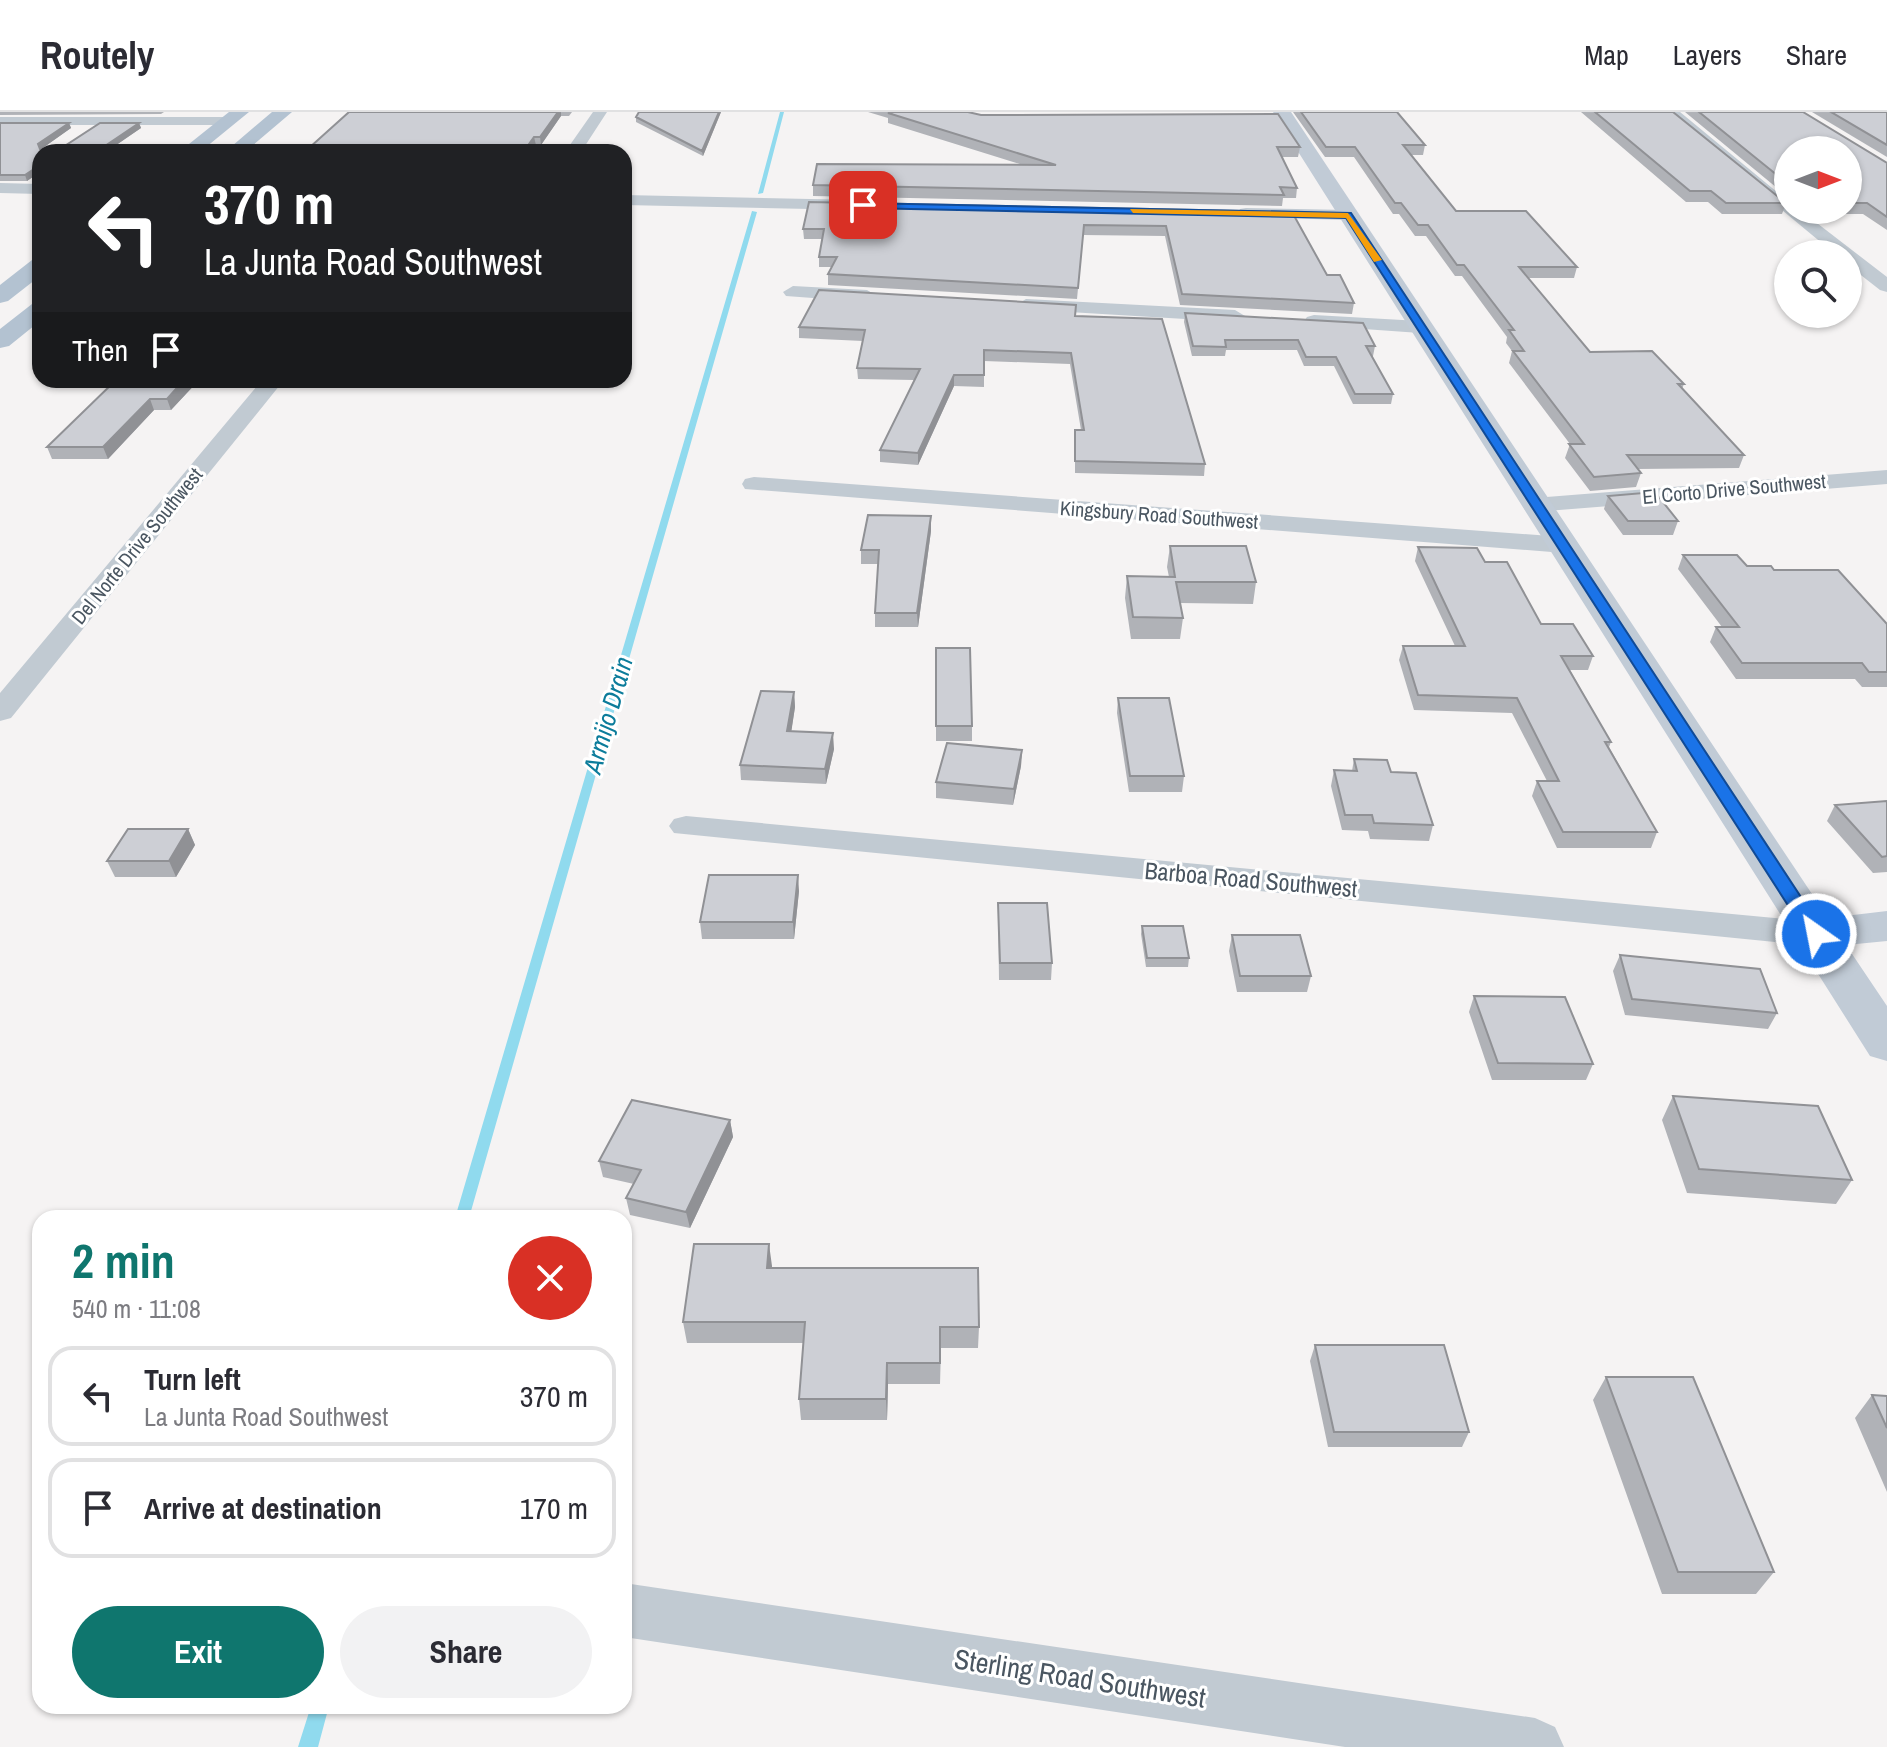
<!DOCTYPE html>
<html lang="en">
<head>
<meta charset="utf-8">
<style>
  :root { --surface:#fff; --page:#f2f2f3; --text:#2b2b33; --muted:#7c7c81; --line:#e1e1e2; --accent:#0f766e }
  body { margin:0; font-family:"Archivo Narrow",sans-serif; background:var(--page); color:var(--text); height:100vh; display:flex; flex-direction:column; font-size:30px; white-space:nowrap }
  * { box-sizing:border-box; margin:0 }
  p { font-size:26px; color:var(--muted) }
  .icon { flex:none; width:44px; height:44px; fill:none; stroke:currentColor; stroke-width:2; stroke-linecap:round; stroke-linejoin:round }
  .map { position:relative; flex:1; overflow:hidden }
  .details { position:absolute; left:32px; top:1098px; width:600px; height:504px; display:flex; flex-direction:column; background:var(--surface); border-radius:24px; box-shadow:0 2px 6px #0004 }
  .details>* { flex:none }
  .banner { position:absolute; left:32px; top:32px; width:600px; height:244px; border-radius:24px; box-shadow:0 2px 6px #0004; background:#202124; color:#fff; overflow:hidden }
  .needle { width:52px; rotate:90deg }
  .tools { position:absolute; left:1774px; top:24px; display:grid; gap:16px }
  .tools a { display:grid; place-items:center; width:88px; height:88px; border-radius:50%; background:var(--surface); box-shadow:0 2px 6px #0004; font-size:40px }
  .pin { position:absolute; display:grid; place-items:center; width:68px; height:68px; color:#fff; margin:-34px; border-radius:16px; box-shadow:0 4px 12px #0006 }
  .me { position:absolute; width:88px; margin:-44px; rotate:327deg; stroke-linejoin:round; filter:drop-shadow(0 0 6px #0008) }
  .turn { display:flex; align-items:center; gap:28px; height:168px; padding:0 40px; font-size:36px }
  .turn .icon { width:104px; height:104px; stroke-width:2.5 }
  .turn b { display:block; font-size:56px; line-height:68px }
  .then { display:flex; align-items:center; height:76px; padding:0 40px; background:#0003; gap:16px; font-size:30px }
  .round { display:grid; place-items:center; flex:none; width:84px; height:84px; border-radius:42px; background:var(--page) }
  .head { display:flex; align-items:center; justify-content:space-between; height:136px; padding:0 40px }
  h1 { font-size:48px; font-weight:700; line-height:60px; color:var(--accent) }
  .primary-button { display:flex; gap:16px; margin-top:auto; padding:16px 40px }
  .primary-button a { flex:1; height:92px; border-radius:48px; background:var(--accent); color:#fff; font-size:32px; font-weight:700; line-height:92px; text-align:center }
  .primary-button a+a { background:var(--page); color:var(--text) }
  ul { padding:0; list-style:none }
  li { display:flex; align-items:center; gap:24px; height:100px; margin:0 16px 12px; padding:0 24px; border:4px solid var(--line); border-radius:24px }
  li div { flex:1 }
  li b { display:block; font-size:30px }
  li em { font-style:normal }
  header { display:flex; align-items:center; gap:48px; box-sizing:border-box; height:112px; padding:0 40px; background:var(--surface); border-bottom:2px solid var(--line) }
  header strong { font-size:38px }
  nav { display:flex; gap:44px; margin-inline-start:auto; font-size:28px }
  .map>svg:first-child { display:block }
</style>
</head>
<body>
<header>
<strong>Routely</strong>
<nav><a>Map</a><a>Layers</a><a>Share</a></nav>
</header>
<div class="map">
<svg width="1887" height="1635" viewBox="0 0 1887 1635">
  <rect width="100%" height="100%" fill="#f5f3f3"/>
  <g fill="none" stroke-linecap="round" stroke-linejoin="round">
    <path fill="#90daee" fill-rule="evenodd" d="M780 0H784L763 81 758 82Z
      M752 99 757 100 469 1106H455Z
      M311 1594H329L318 1635H298Z"/>
    <path fill="#c1cad2" fill-rule="evenodd" d="M593 0H607L581 40H565Z
      M1664 0H1680L1788 89V98H1800L1887 165V180L1880 178 1848 153V142H1835Z
      M0 5H229L236 9 229 13H0Z
      M0 71 40 72V82L0 81Z
      M624 83 859 88 867 93 859 98 624 93Z
      M1246 96 1348 98 1356 103 1348 108 1240 105 1238 101 1240 97Z
      M793 174 867 178 877 184 867 190 786 184 783 180Z
      M1026 187 1235 198 1245 204 1235 210 1019 197 1016 193Z
      M1314 203 1420 209 1430 215 1420 221 1307 213 1304 209 1307 205Z
      M262 268H284L11 606 0 609V581Z
      M1887 358V372L1534 400 1525 398 1522 393 1525 388 1534 386Z
      M754 365 1564 425 1573 428 1577 433 1573 438 1564 441 745 377 742 372 745 367Z
      M686 704 1816 810 1829 813 1834 822 1829 831 1816 834 674 721 669 714 674 707Z
      M624 1471 1535 1606 1555 1615 1564 1635H1345L624 1525Z"/>
    <path fill="#c1cbd6" fill-rule="evenodd" d="M1273 0H1291L1828 806 1887 799V829L1846 833 1887 894V949L1870 944Z"/>
    <path fill="#b3c2d1" fill-rule="evenodd" d="M229 0H249L200 40H179Z
      M272 0H292L245 40H225Z
      M40 146V164L8 189 0 191V173L32 148Z
      M40 190V209L9 234 0 236V217L32 192Z"/>
  </g>
  <path fill="#b0b2b7" d="M0 0H164L161 2 0 3Z
    M349 0H572L569 4H561L541 33H536L530 40H310L309 36Z
    M721 0 703 44 636 10V5Z
    M868 0H968L981 3 1300 35 1298 45H1282L1297 76 1296 86H1283L1282 94 813 84V73L1023 53 888 11V6Z
    M1293 0H1397L1425 33 1423 43H1411L1456 99 1577 155 1574 166H1528L1590 240 1684 272 1682 277 1744 343 1739 356 1637 357 1641 361 1636 375 1590 379 1565 346 1570 332 1509 251 1512 239 1506 231 1507 225 1462 164H1455L1426 124H1415L1399 102H1393L1354 45H1325Z
    M1581 0H1673L1786 91 1782 102H1722L1708 90H1686Z
    M1685 0H1803L1887 51V118L1863 102H1810L1805 98H1848V38H1788V85Z
    M1812 0H1887V45Z
    M0 11H69L71 16 41 37H60L139 11 141 16 106 40H40V60L27 69H0Z
    M1292 100 1327 163 1354 191 1352 202 1180 193 1165 124 1083 123 1077 187 828 173V162L832 155H819V145L822 127H804L803 117Z
    M1185 201 1375 234 1373 244H1372L1393 282 1391 292H1353L1334 254H1304L1297 238H1226L1225 244H1192L1184 210Z
    M1076 204 1205 352 1204 364 1075 361V318H1081L1070 252 984 249V275L954 274 918 353 880 350V338L914 268 858 267 857 256 863 229 799 226V215Z
    M116 268H199L171 298H154L108 347H52L47 335Z
    M1608 384 1678 409 1673 423H1623L1604 397Z
    M931 419 918 515H875V501L878 452H861V438Z
    M1170 434 1256 470 1253 492 1180 491 1183 506 1180 527H1131L1125 486 1127 464 1169 465 1167 455Z
    M1418 435 1485 450 1541 512 1593 544 1588 558H1570L1611 630 1609 635 1657 720 1651 736H1557L1532 684 1537 669H1547L1512 601 1414 598 1399 548 1403 534H1455L1415 449Z
    M1683 443 1774 458 1887 512V575H1862L1855 567H1736L1710 530 1716 515H1722L1678 457Z
    M936 536 972 614V629H936Z
    M794 580 795 595 791 620 834 637 826 672 741 668 740 653Z
    M1118 586 1184 664 1182 680H1129L1117 601Z
    M1022 638 1021 654 1013 693 936 686V670Z
    M1354 647 1391 660 1433 713 1429 729 1370 727 1368 719 1342 718 1331 674 1334 658 1352 659Z
    M1887 689V760L1873 761 1827 709 1835 693Z
    M188 717 195 733 176 765H115L107 749Z
    M799 779 794 827H702L700 810Z
    M998 791 1052 851 1051 868H999Z
    M1142 814 1189 846 1188 855H1146L1141 822Z
    M1232 823 1311 864 1307 880H1237L1229 839Z
    M1620 843 1777 901 1768 917 1625 903 1613 859Z
    M1474 884 1593 952 1586 968H1492L1469 900Z
    M1673 984 1852 1068 1836 1092 1687 1081 1662 1008Z
    M730 1008 733 1025 690 1116 630 1103 626 1086 634 1072 603 1065 599 1049Z
    M772 1154V1156L979 1215 978 1236H941L940 1272H888L887 1308H801L799 1287 803 1231H687L683 1210Z
    M1315 1233 1469 1320 1462 1335H1328L1310 1249Z
    M1606 1265 1774 1460 1756 1482H1662L1593 1288Z
    M1872 1283 1887 1284V1380L1855 1306Z"/>
  <path fill="#909195" d="M558 0H561V4L541 33 540 25Z
    M719 0H721L703 44 702 39Z
    M69 11 71 16 40 38 38 32Z
    M139 11 141 16 106 40H96Z
    M534 25 536 33 530 40H524Z
    M40 53V60L27 69 25 63Z
    M954 263V274L918 353V341Z
    M184 268H199L171 298 167 287Z
    M150 287 154 298 108 347 103 335Z
    M931 404V419L918 515 917 501Z
    M794 580 795 595 789 635 787 619Z
    M833 621 834 637 826 672 825 657Z
    M1022 638 1021 654 1013 693 1014 677Z
    M188 717 195 733 176 765 169 749Z
    M798 763 799 779 794 827 793 810Z
    M730 1008 733 1025 690 1116 686 1100Z
    M769 1132 772 1154 770 1177 767 1156Z
    M887 1251 888 1272 887 1308 886 1287Z"/>
  <path fill="#cdcfd5" stroke="#909195" stroke-width="2" d="M349 0H558L540 25H534L524 39 351 40 355 36H309Z
    M639 0H719L702 39 636 5Z
    M893 0H968L981 3 1278 2 1300 35H1277L1297 76 1280 75 1284 83 813 73 817 52 1056 53 888 1Z
    M1301 0H1397L1425 33H1403L1456 99H1526L1577 155H1519L1590 240 1652 239 1684 272H1678L1744 343H1627L1641 361 1594 365 1569 332H1584L1513 239H1524L1509 218H1514L1464 153H1457L1428 113H1418L1401 91H1395L1355 35H1326Z
    M1595 0H1673L1786 91H1726L1711 79H1690Z
    M1699 0H1803L1887 51V105L1867 91H1848V38H1788V72Z
    M1831 0H1887V33Z
    M0 11H69L38 32 40 37H60L100 11H139L96 40H40V53L25 63H0Z
    M809 90 1292 100 1327 163H1340L1354 191 1182 182 1166 114 1084 113 1078 176 828 162 837 145H819L824 117H803Z
    M819 178 1076 193 1075 204 1162 207 1205 352 1075 349V318H1084L1071 241 984 238V263H954L918 341 880 338 920 257 857 256 865 218 799 215Z
    M1185 201 1363 211 1375 234H1366L1393 282H1355L1336 245H1306L1298 228H1225L1226 235 1193 234Z
    M116 268H184L167 287H150L103 335H47Z
    M1655 380 1678 409H1628L1608 384Z
    M868 403 931 404 917 501H875L879 438H861Z
    M1170 434H1246L1256 470H1176L1183 506 1133 505 1127 464 1175 465Z
    M1418 435 1477 436 1485 450H1507L1541 512H1573L1593 544H1561L1611 630H1605L1657 720H1563L1537 669H1559L1517 586 1418 583 1403 534H1465Z
    M1683 443H1737L1747 454H1771L1774 458H1838L1887 512V560H1869L1862 551H1742L1716 515H1739Z
    M936 536H970L972 614H936Z
    M761 579 794 580 787 619 833 621 825 657 740 653Z
    M1118 586H1169L1184 664H1130Z
    M947 631 1022 638 1014 677 936 670Z
    M1354 647 1387 648 1391 660 1416 661 1433 713 1374 711 1372 703H1345L1334 658 1357 659Z
    M1887 689V744L1882 745 1835 693Z
    M128 717H188L169 749H107Z
    M709 763H798L793 810H700Z
    M998 791H1047L1052 851H1000Z
    M1142 814H1183L1189 846H1147Z
    M1232 823H1300L1311 864H1240Z
    M1620 843 1760 857 1777 901 1632 887Z
    M1474 884 1565 885 1593 952 1498 951Z
    M1673 984 1818 994 1852 1068 1699 1057Z
    M632 988 730 1008 686 1100 626 1086 641 1058 599 1049Z
    M694 1132H769L767 1156H978L979 1215H940V1251H887L886 1287H799L805 1210H683Z
    M1315 1233H1444L1469 1320H1334Z
    M1606 1265H1693L1774 1460H1678Z
    M1872 1283 1887 1284V1316Z"/>
  <path fill="#1a73e8" stroke="#114b97" stroke-width="2" d="M860 91 1351 101 1822 817 1825 822 1822 826H1809L1346 106 863 96Z"/>
  <path fill="#f59e0b" d="M1130 97 1348 101 1382 148 1374 150 1346 106 1133 101Z"/>
  <g text-anchor="middle" stroke-width="6" stroke-linejoin="round" paint-order="stroke">
    <g font-size="20" fill="#4a5661" stroke="#fff">
      <text transform="translate(1734 377) rotate(-5)" y="7">El Corto Drive Southwest</text>
      <text transform="translate(1159 403) rotate(4)" y="7">Kingsbury Road Southwest</text>
      <text transform="translate(137 434) rotate(-51)" y="7">Del Norte Drive Southwest</text>
    </g>
    <g font-size="24" fill="#4a5661" stroke="#fff">
      <text transform="translate(1251 768) rotate(5)" y="8">Barboa Road Southwest</text>
    </g>
    <g font-size="26" font-style="italic" fill="#0c7c9b" stroke="#fff">
      <text transform="translate(608 603) rotate(-74)" y="9">Armijo Drain</text>
    </g>
    <g font-size="28" fill="#4a5661" stroke="#fff">
      <text transform="translate(1080 1566) rotate(9)" y="10">Sterling Road Southwest</text>
    </g>
  </g>
</svg>
<div class="tools">
<a><svg class="needle" viewBox="-14 -14 28 28"><path d="M0-13l5 13h-10z" fill="#e53935"/><path d="M0 13l5-13h-10z" fill="#7c7c81"/></svg></a>
<a><svg class="icon" aria-label="search" viewBox="0 0 24 24"><circle cx="10" cy="10" r="6"/><path d="M15 15l6 6"/></svg></a>
</div>
<div class="pin" style="left:863px;top:93px;background:#d93025"><svg class="icon" aria-label="arrive" viewBox="0 0 24 24"><path d="M6 21V4h12l-3 4 3 4H6"/></svg></div>
<svg class="me" style="left:1816px;top:822px" viewBox="-20 -20 40 40"><circle r="17" fill="#1a73e8" stroke="#fff" stroke-width="3"/><path d="M0-11L8 9 0 5-8 9z" fill="#fff"/></svg>
<div class="banner">
<div class="turn"><svg class="icon" aria-label="left" viewBox="0 0 24 24"><path d="M17 20v-9H6M10 6l-5 5 5 5"/></svg><div><b>370 m</b>La Junta Road Southwest</div></div>
<div class="then">Then<svg class="icon" aria-label="arrive" viewBox="0 0 24 24"><path d="M6 21V4h12l-3 4 3 4H6"/></svg></div>
</div>
<section class="details">
<div class="head"><div><h1>2 min</h1><p>540 m · 11:08</p></div><a class="round" style="background:#d93025;color:#fff"><svg class="icon" aria-label="close" viewBox="0 0 24 24"><path d="M6 6l12 12M18 6L6 18"/></svg></a></div>
<ul>
<li><svg class="icon" aria-label="left" viewBox="0 0 24 24"><path d="M17 20v-9H6M10 6l-5 5 5 5"/></svg><div><b>Turn left</b><p>La Junta Road Southwest</p></div><em>370 m</em></li>
<li><svg class="icon" aria-label="arrive" viewBox="0 0 24 24"><path d="M6 21V4h12l-3 4 3 4H6"/></svg><div><b>Arrive at destination</b></div><em>170 m</em></li>
</ul>
<div class="primary-button"><a>Exit</a><a>Share</a></div>
</section>
</div>
</body>
</html>
